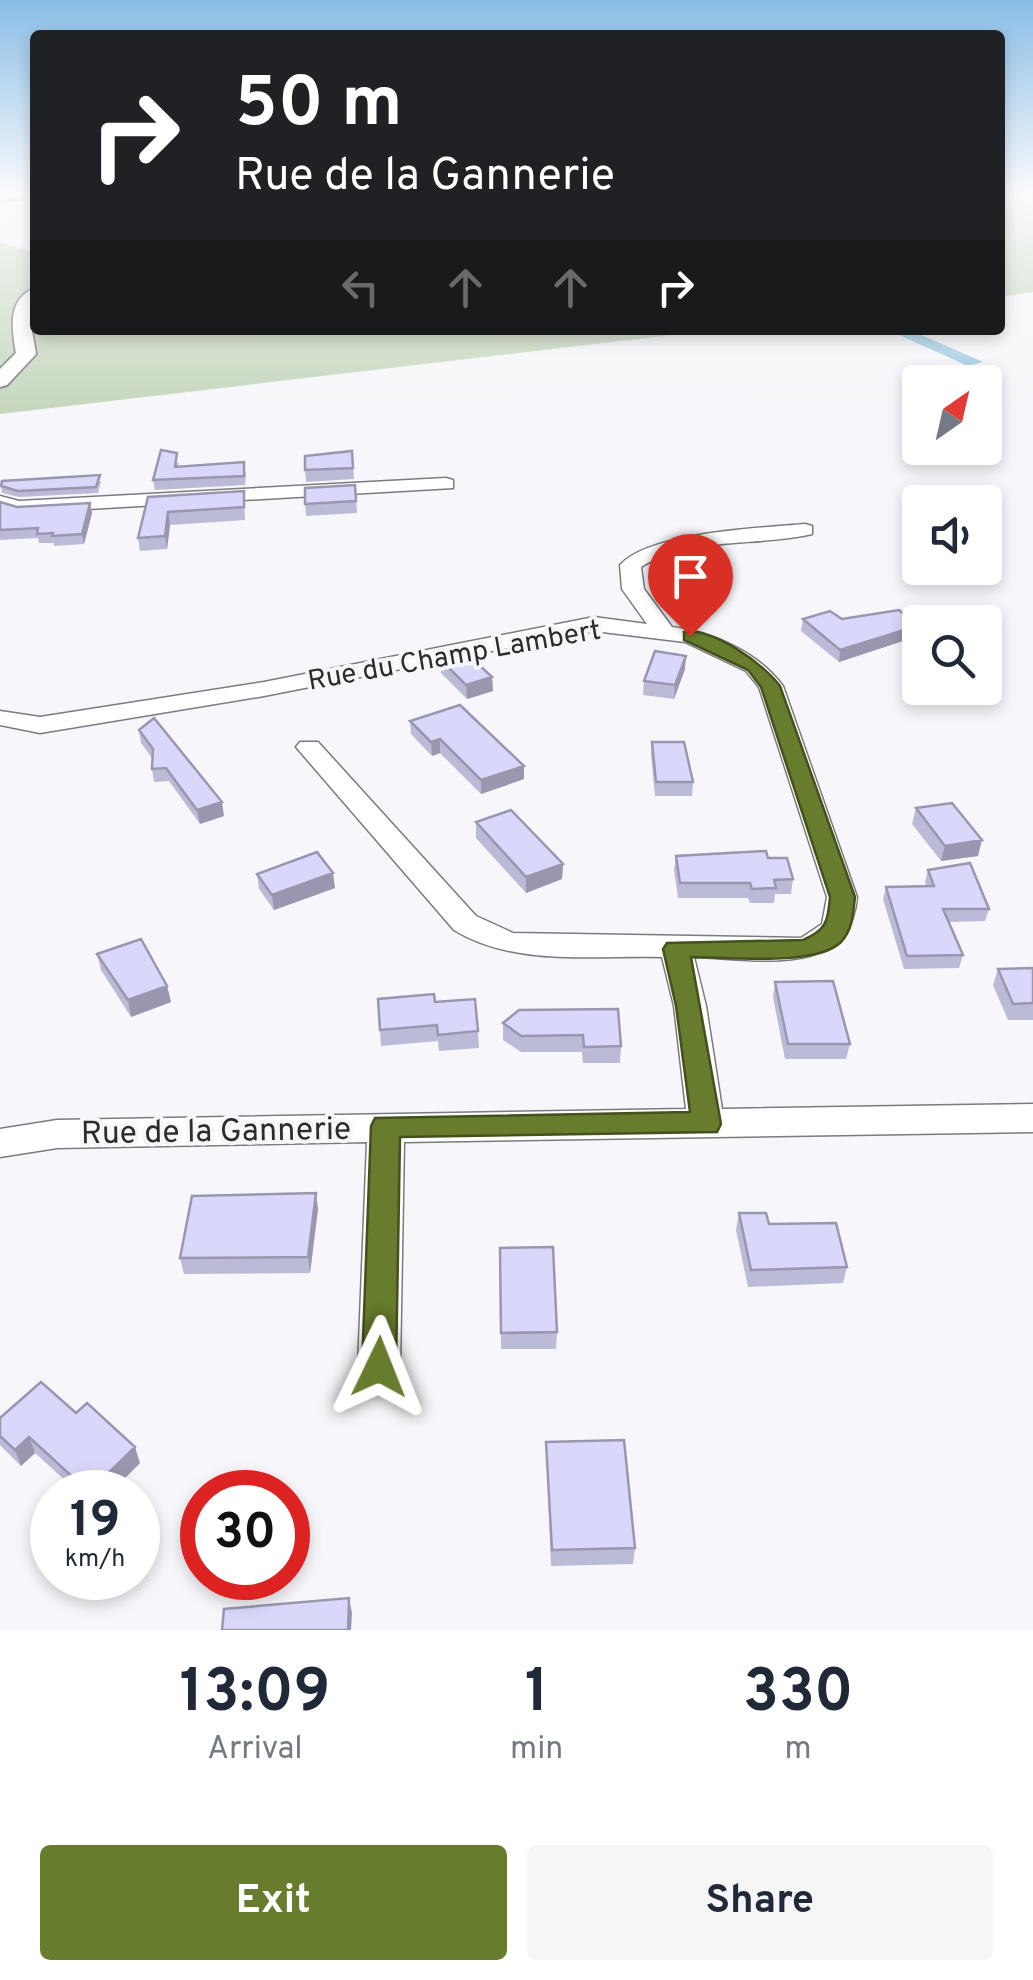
<!DOCTYPE html>
<html lang="en">
<head>
<meta charset="utf-8">
<style>
  :root { --surface:#fff; --page:#f6f6f7; --text:#1f2937; --muted:#747a83; --accent:#677c2c }
  body { margin:0; font-family:Overpass,sans-serif; background:var(--page); color:var(--text); height:100vh; display:flex; flex-direction:column; font-size:38px; white-space:nowrap }
  * { box-sizing:border-box; margin:0 }
  p { font-size:32px; color:var(--muted) }
  .icon { flex:none; width:55px; height:55px; fill:none; stroke:currentColor; stroke-width:2; stroke-linecap:round; stroke-linejoin:round }
  .map { position:relative; height:1630px; overflow:hidden }
  .side { display:flex; flex-direction:column; background:var(--surface); flex:1 }
  .side>* { flex:none }
  .guide { position:absolute; left:30px; top:30px; width:975px; height:305px; border-radius:10px; box-shadow:0 5px 15px #0003; background:#202124; color:#fff; overflow:hidden }
  .needle { width:65px; rotate:34deg }
  .controls { position:absolute; left:902px; top:365px; display:grid; gap:20px }
  .controls a { display:grid; place-items:center; width:100px; height:100px; border-radius:10px; background:var(--surface); box-shadow:0 5px 15px #0003; font-size:50px }
  .speed { position:absolute; left:30px; top:1470px; display:flex; gap:20px; font-size:50px; font-weight:700; text-align:center }
  .speed>* { display:grid; place-content:center; width:130px; height:130px; border-radius:50%; background:var(--surface); box-shadow:0 5px 15px #0003; line-height:1 }
  .speed small { font-size:25px; font-weight:400 }
  .speed .limit { border:15px solid #d22; background:#fff; color:#111 }
  .pin { position:absolute; display:grid; place-items:center; width:85px; height:85px; color:#fff; margin:-102px -42px; border-radius:50% 50% 50% 0; rotate:-45deg; box-shadow:0 0 10px #0007 }
  .pin .icon { rotate:45deg }
  .me { position:absolute; width:110px; margin:-55px; rotate:2deg; stroke-linejoin:round; filter:drop-shadow(0 0 8px #0008) }
  .turn { display:flex; align-items:center; gap:35px; height:210px; padding:0 40px; font-size:45px }
  .turn .icon { width:130px; height:130px; stroke-width:2.5 }
  .turn b { display:block; font-size:70px; line-height:85px }
  .lanes { display:flex; align-items:center; height:95px; padding:0 40px; background:#0003; justify-content:center; gap:50px; direction:ltr }
  .lanes .off { opacity:.35 }
  .eta { display:flex; justify-content:space-evenly; align-items:center; height:170px; text-align:center }
  .eta b { font-size:60px; font-weight:700; line-height:70px }
  .button { display:flex; gap:20px; margin-top:auto; padding:20px 40px }
  .button a { flex:1; height:115px; border-radius:10px; background:var(--accent); color:#fff; font-size:40px; font-weight:700; line-height:115px; text-align:center }
  .button a+a { background:var(--page); color:var(--text) }
  .map>svg:first-child { display:block }
</style>
</head>
<body>
<div class="map">
<svg width="1033" height="1630" viewBox="0 0 1033 1630">
  <rect width="100%" height="100%" fill="#f7f7fb"/>
  <path fill="#c3d5ba" d="M1000 192H1033V292L1000 297Z
    M0 242 35 253V330H714L0 414Z"/>
  <g fill="none" stroke-linecap="round" stroke-linejoin="round">
    <path fill="#9bcbe2" fill-rule="evenodd" d="M888 330H910L983 362 968 366Z"/>
    <g stroke="#7b7b7e" stroke-width="3">
      <path id="minor" d="M446 478 453 480V488L19 513 0 508V496L19 501Z
        M805 524 812 526V534C758 547 688 536 641 567L644 589 672 627C713 632 759 653 783 686L857 897C850 981 753 958 694 957L706 1006 722 1109 1033 1104V1132L404 1142 400 1367 394 1381 379 1386 364 1381 358 1367 367 1142 57 1148 0 1157V1129L57 1120 686 1109 674 1006 662 957C595 955 514 967 454 930L296 747 300 742H318L476 916 513 933 801 938 822 924 827 897 759 687 746 671 685 642 594 631 264 696 40 733 0 725V711L40 717 264 682 594 617 647 624 622 589 620 565C650 532 760 528 805 524Z"/>
    </g>
    <g stroke="#7b7b7e" stroke-width="4">
      <path id="tertiary" d="M35 288 30 320 36 354 7 385 0 387V369L16 353C12 328 7 299 35 288Z"/>
    </g>
    <use href="#minor" fill="#fff" fill-rule="evenodd"/>
    <use href="#tertiary" fill="#fff" fill-rule="evenodd"/>
    <g stroke="#4f4f50" stroke-width="5">
      <path id="rail" d="M0 200 35 197"/>
    </g>
    <use href="#rail" stroke="#f7f7fb" stroke-width="4" stroke-dasharray="10" stroke-linecap="butt"/>
  </g>
  <path fill="#bbbad7" d="M352 451 354 479 306 482 305 470Z
    M179 462 178 467 246 472 245 485 155 490 153 480Z
    M101 481 98 493 19 497 2 493 1 486Z
    M355 485 357 513 306 516 305 504Z
    M244 491 245 520 170 525 167 549 140 551 138 538 148 497Z
    M0 502 17 507 92 513 84 544 54 546V543H39L38 538 0 540Z
    M803 619 915 637 839 662 801 631Z
    M440 659 492 677 493 691 467 699 441 673Z
    M685 669 674 699 643 695 644 681Z
    M410 721 524 766V779L481 794 440 753 432 756 411 734Z
    M139 730 224 816 200 824 169 781 154 782 152 769V758L141 743Z
    M652 742 693 782 692 796H655L651 755Z
    M916 808 978 856 941 861 912 824Z
    M476 822 563 864 562 879 526 893 476 838Z
    M676 856 768 858 793 879 791 894H775L774 903H750L748 898H678L674 870Z
    M928 870 989 909 985 921 949 922 963 955 959 968 904 969 883 899 886 887 926 886 925 882Z
    M257 874 335 888 274 910 259 889Z
    M97 954 167 986 171 1002 131 1017 101 970Z
    M1033 968V1020H1008L993 985 998 969Z
    M775 982 850 1044 846 1059H785L773 997Z
    M378 999 435 1002 478 1031 479 1048 439 1051 438 1041 381 1046Z
    M519 1010 621 1046 620 1063H583L582 1052H521L503 1040V1023Z
    M318 1209 310 1273 184 1274 180 1258Z
    M739 1213 769 1224 847 1267 843 1283 748 1287 736 1230Z
    M500 1248 557 1332 556 1349H501Z
    M76 1413 140 1463 111 1492H78L35 1453 21 1466 0 1445V1418Z
    M546 1442 635 1548 633 1564 551 1566Z"/>
  <path fill="#9997af" d="M90 503 92 513 84 544 82 534Z
    M168 512 170 525 167 549 165 536Z
    M917 626 915 637 839 662 840 650Z
    M686 656 685 669 674 699 675 685Z
    M492 677 493 691 467 699 466 685Z
    M440 739V753L432 756 431 742Z
    M524 766V779L481 794V780Z
    M222 802 224 816 200 824 197 810Z
    M982 840 978 856 941 861 945 846Z
    M563 864 562 879 526 893V877Z
    M333 873 335 888 274 910 272 895Z
    M167 986 171 1002 131 1017 128 1000Z
    M316 1193 318 1209 310 1273 308 1257Z
    M29 1437 35 1453 21 1466 15 1450Z
    M135 1447 140 1463 111 1492H89Z
    M349 1598 352 1613 351 1630H348Z"/>
  <path fill="#dad8fa" stroke="#9997af" stroke-width="2.5" d="M161 450 177 453 175 467 244 462V476L153 480Z
    M352 451 353 468 305 470V456Z
    M100 475 96 487 18 491 1 486 2 481Z
    M355 485 356 501 305 504V488Z
    M244 491V507L168 512 165 536 138 538 148 497Z
    M0 502 17 507 90 503 82 534 52 536 53 533 37 534 38 528 0 530Z
    M899 610 917 626 840 650 803 619 830 611 842 619Z
    M655 651 686 656 675 685 644 681Z
    M465 652 492 677 466 685 440 659Z
    M460 705 524 766 481 780 440 739 431 742 410 721Z
    M154 718 222 802 197 810 166 768 152 769 153 749 139 730Z
    M652 742H684L693 782H656Z
    M952 803 982 840 945 846 916 808Z
    M511 810 563 864 526 877 476 822Z
    M766 851 768 858H787L793 879 774 880 776 888 752 889 750 883H680L676 856Z
    M317 852 333 873 272 895 257 874Z
    M970 863 989 909H943L963 955 907 956 886 887 934 886 928 870Z
    M141 939 167 986 128 1000 97 954Z
    M1033 968V1003L1013 1004 998 969Z
    M833 981 850 1044H788L775 982Z
    M434 994 435 1002 475 999 478 1031 438 1035 437 1025 380 1030 378 999Z
    M618 1009 621 1046 584 1047 583 1035 521 1036 503 1023 519 1010Z
    M316 1193 308 1257 180 1258 192 1196Z
    M739 1213H766L769 1224 836 1223 847 1267 751 1270Z
    M553 1247 557 1332 501 1333 500 1248Z
    M41 1382 76 1413 87 1403 135 1447 89 1492 29 1437 15 1450 0 1436V1418Z
    M624 1440 635 1548 552 1550 546 1442Z
    M349 1598 348 1630H222L224 1609Z"/>
  <linearGradient id="sky" x2="0" y2="1"><stop stop-color="#89bde6"/><stop offset="0.46" stop-color="#fbfbfd"/><stop offset="1" stop-color="#fbfbfd" stop-opacity="0"/></linearGradient>
  <rect width="1033" height="421" fill="url(#sky)"/>
  <path fill="#677c2c" stroke="#43511d" stroke-width="2.5" d="M684 632C712 627 764 664 780 686L855 897C853 914 853 929 841 942 816 967 726 957 691 957L721 1124 717 1132 400 1137 396 1367 391 1378 379 1383 367 1378 362 1367 371 1126 375 1118 690 1112 676 1006 663 949 667 943 803 940C826 930 828 922 830 897L761 687 748 670 684 640Z"/>
  <g text-anchor="middle" stroke-width="8" stroke-linejoin="round" paint-order="stroke">
    <g font-size="28" fill="#2c2c2d" stroke="#f7f7fb">
      <text transform="translate(454 654) rotate(-10)" y="10">Rue du Champ Lambert</text>
    </g>
    <g font-size="32" fill="#2c2c2d" stroke="#f7f7fb">
      <text transform="translate(216 1130) rotate(-1)" y="11">Rue de la Gannerie</text>
    </g>
  </g>
</svg>
<div class="controls">
<a><svg class="needle" viewBox="-14 -14 28 28"><path d="M0-13l5 13h-10z" fill="#e53935"/><path d="M0 13l5-13h-10z" fill="#747a83"/></svg></a>
<a><svg class="icon" aria-label="sound" viewBox="0 0 24 24"><path d="M4 9h4l5-4v14l-5-4H4zM17 9q2 3 0 6"/></svg></a>
<a><svg class="icon" aria-label="search" viewBox="0 0 24 24"><circle cx="10" cy="10" r="6"/><path d="M15 15l6 6"/></svg></a>
</div>
<div class="speed"><div>19<small>km/h</small></div><div class="limit">30</div></div>
<div class="pin" style="left:690px;top:636px;background:#d93025"><svg class="icon" aria-label="arrive" viewBox="0 0 24 24"><path d="M6 21V4h12l-3 4 3 4H6"/></svg></div>
<svg class="me" style="left:379px;top:1367px" viewBox="-20 -20 40 40"><path d="M0-17L14 15 0 8-14 15z" fill="#677c2c" stroke="#fff" stroke-width="4"/></svg>
<div class="guide">
<div class="turn"><svg class="icon" aria-label="right" viewBox="0 0 24 24"><path d="M7 20v-9h11M14 6l5 5-5 5"/></svg><div><b>50 m</b>Rue de la Gannerie</div></div>
<div class="lanes"><svg class="icon off" aria-label="left" viewBox="0 0 24 24"><path d="M17 20v-9H6M10 6l-5 5 5 5"/></svg><svg class="icon off" aria-label="ahead" viewBox="0 0 24 24"><path d="M12 20V5M6 11l6-6 6 6"/></svg><svg class="icon off" aria-label="ahead" viewBox="0 0 24 24"><path d="M12 20V5M6 11l6-6 6 6"/></svg><svg class="icon" aria-label="right" viewBox="0 0 24 24"><path d="M7 20v-9h11M14 6l5 5-5 5"/></svg></div>
</div>
</div>
<section class="side">
<div class="eta">
<div><b>13:09</b><p>Arrival</p></div>
<div><b>1</b><p>min</p></div>
<div><b>330</b><p>m</p></div>
</div>
<div class="button"><a>Exit</a><a>Share</a></div>
</section>
</body>
</html>
